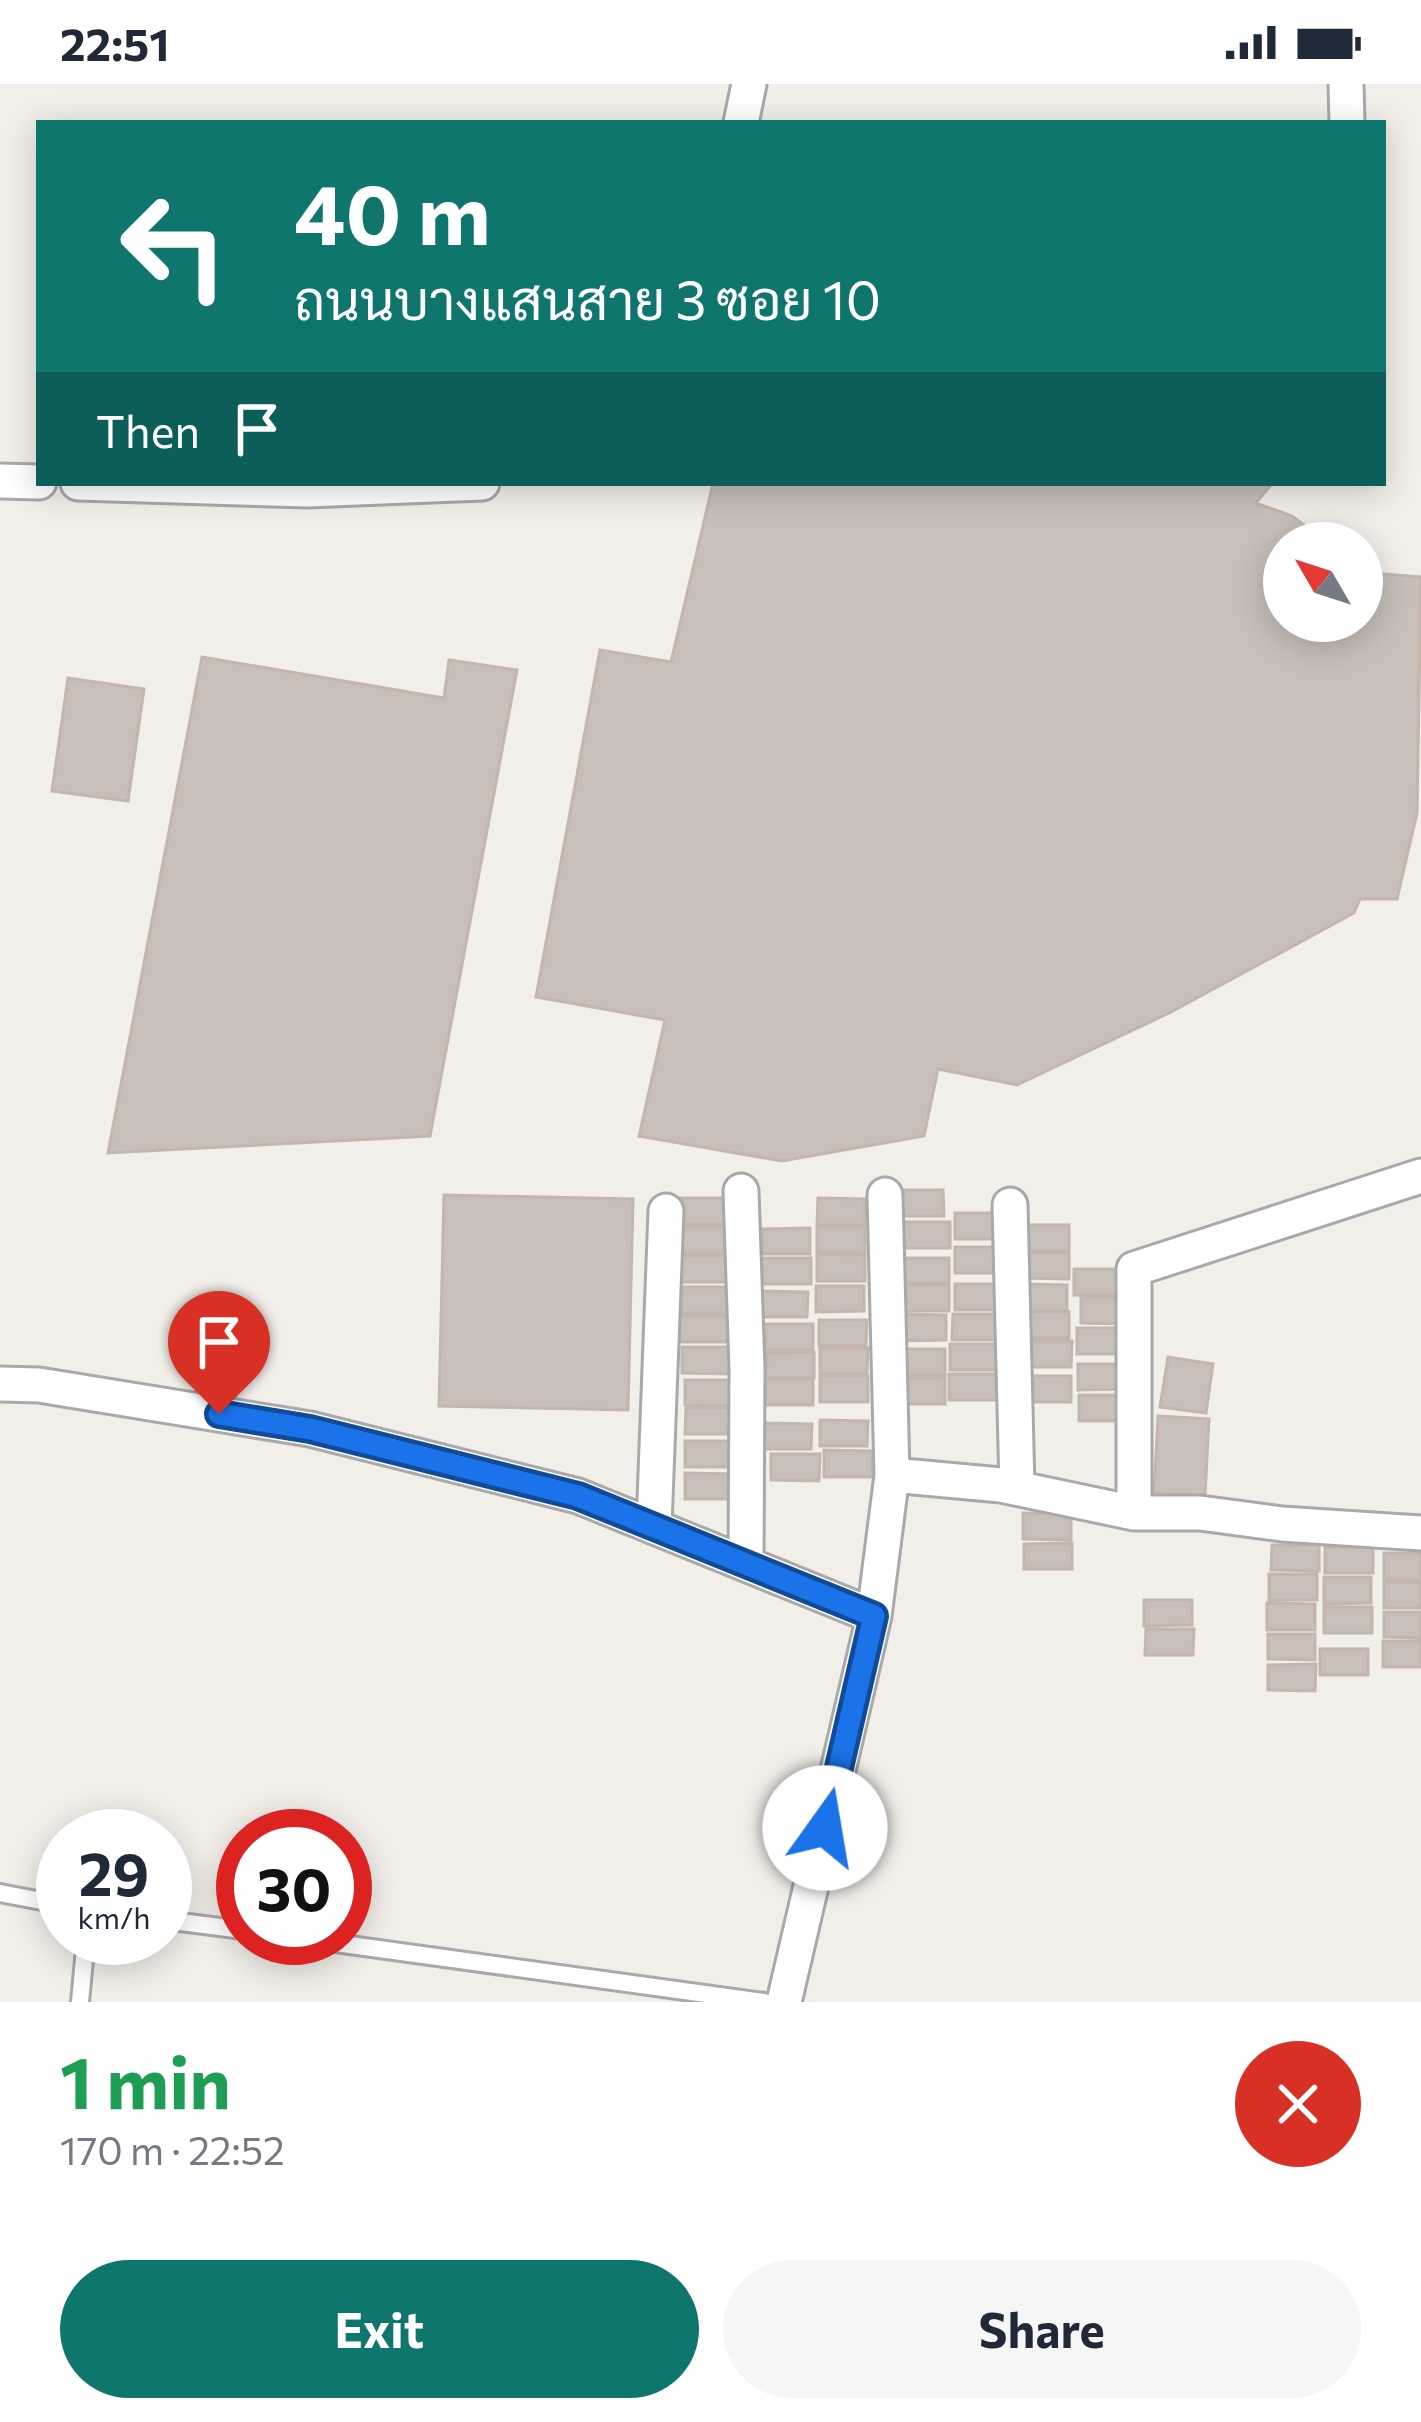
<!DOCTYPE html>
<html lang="en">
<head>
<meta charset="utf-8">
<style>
  :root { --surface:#fff; --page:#f6f6f7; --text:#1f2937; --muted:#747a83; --accent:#0f766e }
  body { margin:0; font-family:Commissioner,Sarabun,sans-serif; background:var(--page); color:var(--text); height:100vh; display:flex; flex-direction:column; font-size:45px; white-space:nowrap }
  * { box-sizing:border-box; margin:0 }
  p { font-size:39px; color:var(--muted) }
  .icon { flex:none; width:66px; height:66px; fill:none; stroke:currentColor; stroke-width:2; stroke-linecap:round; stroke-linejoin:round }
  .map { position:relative; height:1918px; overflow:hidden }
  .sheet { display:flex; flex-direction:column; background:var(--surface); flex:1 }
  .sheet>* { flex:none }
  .guide { position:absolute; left:36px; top:36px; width:1350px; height:366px; border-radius:0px; box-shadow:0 6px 30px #0003; background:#0f766e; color:#fff; overflow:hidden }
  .needle { width:78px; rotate:309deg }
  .buttons { position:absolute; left:1263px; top:438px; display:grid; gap:24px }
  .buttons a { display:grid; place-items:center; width:120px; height:120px; border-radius:50%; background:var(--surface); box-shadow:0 6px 30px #0003; font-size:60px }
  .speed { position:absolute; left:36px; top:1725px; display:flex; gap:24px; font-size:60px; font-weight:700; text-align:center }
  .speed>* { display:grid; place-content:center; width:156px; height:156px; border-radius:50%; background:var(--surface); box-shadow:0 6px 30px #0003; line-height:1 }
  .speed small { font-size:30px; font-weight:400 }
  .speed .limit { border:18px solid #d22; background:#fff; color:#111 }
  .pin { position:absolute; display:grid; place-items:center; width:102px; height:102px; color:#fff; margin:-123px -51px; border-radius:50% 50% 50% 0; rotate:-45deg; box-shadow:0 0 12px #0007 }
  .pin .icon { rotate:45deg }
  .me { position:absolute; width:132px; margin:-66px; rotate:13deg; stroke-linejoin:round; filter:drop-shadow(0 0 9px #0008) }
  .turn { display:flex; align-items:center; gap:42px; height:252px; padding:0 60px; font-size:54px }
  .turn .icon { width:156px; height:156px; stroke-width:2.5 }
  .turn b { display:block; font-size:84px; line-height:102px }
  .then { display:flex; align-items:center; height:114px; padding:0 60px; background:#0003; gap:24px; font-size:45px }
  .round { display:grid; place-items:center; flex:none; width:126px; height:126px; border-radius:63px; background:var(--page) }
  .headline { display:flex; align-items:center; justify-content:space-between; height:204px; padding:0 60px }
  h1 { font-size:72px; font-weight:700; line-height:90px; color:#1e9e55 }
  .action { display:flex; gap:24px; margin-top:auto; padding:24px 60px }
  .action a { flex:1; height:138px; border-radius:72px; background:var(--accent); color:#fff; font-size:48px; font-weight:700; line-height:138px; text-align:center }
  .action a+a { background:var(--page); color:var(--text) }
  .status { display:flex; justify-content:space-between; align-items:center; height:84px; padding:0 60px; background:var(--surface); direction:ltr }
  .status svg { height:33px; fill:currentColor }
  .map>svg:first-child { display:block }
</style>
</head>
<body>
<div class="status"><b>22:51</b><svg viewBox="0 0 49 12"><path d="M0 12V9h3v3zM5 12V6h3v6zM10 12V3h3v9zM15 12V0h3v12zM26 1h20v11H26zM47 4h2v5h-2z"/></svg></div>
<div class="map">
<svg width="1421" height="1918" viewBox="0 0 1421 1918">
  <rect width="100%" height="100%" fill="#f2efe9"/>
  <path fill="#c7bfb8" stroke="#c4b6ab" stroke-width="3" d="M713 399H1268L1270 402 1256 419 1292 432 1328 459H1284V537H1362V478L1383 490 1421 493 1417 729 1397 815H1360L1354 829 1171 928 1017 1001 938 985 924 1052 782 1077 639 1052 665 936 536 913 600 566 671 578Z
    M202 573 444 614 449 576 517 586 430 1052 108 1069Z
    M68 594 144 605 128 717 52 707Z
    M895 1106H943L944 1132H895Z
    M444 1111 633 1115 628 1326 439 1322Z
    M681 1114H728V1140H681Z
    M818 1114 865 1115V1141H817Z
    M955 1129H1003V1155H955Z
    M903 1138H950V1164H902Z
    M1022 1141H1069V1167H1022Z
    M680 1143H728V1169H680Z
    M817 1143H865V1169L817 1168Z
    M810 1144V1170H762L763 1145Z
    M955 1163H1003L1002 1189H955Z
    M1021 1168H1069V1195L1021 1194Z
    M817 1170 865 1171V1197H817Z
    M681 1172H729L728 1198H681Z
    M762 1174H811V1200H762Z
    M901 1174H949V1199L901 1200Z
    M1074 1185H1122L1123 1211H1074Z
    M955 1200H1002V1226H955Z
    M1020 1200 1067 1201V1226L1019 1227Z
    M900 1201H949V1227H900Z
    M816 1202H864V1227L816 1228Z
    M682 1203H730V1229H682Z
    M759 1207 808 1208 807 1233H759Z
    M1081 1213 1129 1214V1240L1081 1239Z
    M1021 1228H1069V1254H1021Z
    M899 1230 946 1231V1256L898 1257Z
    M953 1230H1000V1256H952Z
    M680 1232H728L727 1258H680Z
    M819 1236H867L866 1262H819Z
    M765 1240H813V1266H765Z
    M1077 1244H1125V1270H1077Z
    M1024 1257H1072L1071 1283H1024Z
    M950 1260H998V1286H950Z
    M682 1263H730L729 1290 682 1289Z
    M820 1264H868L867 1290H820Z
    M898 1265H945V1291H898Z
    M814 1268V1294H766L767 1269Z
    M1168 1273 1213 1280 1206 1329 1160 1323Z
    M1078 1280H1126V1305L1078 1306Z
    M949 1290H998V1316H949Z
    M820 1292H868V1318H820Z
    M1023 1292H1071V1318H1023Z
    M897 1294H945V1320H897Z
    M765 1295H813V1321H765Z
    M685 1296H733V1322L685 1321Z
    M1079 1311H1127V1337H1079Z
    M686 1324H733V1350H685Z
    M1158 1332 1209 1335 1205 1411 1154 1409Z
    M820 1336 868 1337 867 1362H820Z
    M764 1339 812 1340 811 1365H764Z
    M685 1357H732V1383H685Z
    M824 1366 872 1367V1393H824Z
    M771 1370H820L819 1397 771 1396Z
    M685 1389 733 1390V1415H685Z
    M1023 1429 1071 1430V1456L1023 1455Z
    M1072 1459V1485H1024V1460Z
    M1272 1461H1319V1487L1271 1486Z
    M1325 1463H1373V1489H1325Z
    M1384 1469H1421V1496L1384 1495Z
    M1269 1490H1317V1516H1269Z
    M1324 1493H1371V1519L1324 1520Z
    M1384 1498H1421V1524H1384Z
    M1144 1516H1192V1541L1144 1542Z
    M1267 1519 1315 1520V1546H1267Z
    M1324 1523H1372V1549H1324Z
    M1384 1528H1421V1554L1384 1553Z
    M1146 1545H1194L1193 1571H1145Z
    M1268 1550H1315V1576L1268 1575Z
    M1383 1557H1421V1583H1383Z
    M1320 1565H1368V1591H1320Z
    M1316 1580 1315 1607 1268 1606V1581Z"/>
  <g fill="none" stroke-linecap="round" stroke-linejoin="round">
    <g stroke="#a9a9a9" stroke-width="22">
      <path id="service" d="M0 1809 63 1821
        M165 1836 243 1846
        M299 1854 764 1918
        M80 1918 86 1854"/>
    </g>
    <g stroke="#a9a9a9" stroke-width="39">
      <path id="minor" d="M1346 0 1347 39
        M741 39 749 0
        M0 397 39 398
        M78 399 307 406 482 399
        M741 1107 747 1285 746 1478
        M1010 1121 1017 1404
        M0 1300 39 1301 310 1345 578 1412 874 1532
        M892 1391 1001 1401 1134 1429H1200L1282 1440 1421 1449
        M1134 1429V1185L1421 1092
        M654 1442 666 1127
        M784 1918 874 1532 892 1391 885 1111"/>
    </g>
    <use href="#service" stroke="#fff" stroke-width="16"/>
    <use href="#minor" stroke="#fff" stroke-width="33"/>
  </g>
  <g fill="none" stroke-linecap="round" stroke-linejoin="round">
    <g stroke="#114b97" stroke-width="30">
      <path id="route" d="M219 1330 310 1345 578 1412 874 1532 825 1744"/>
    </g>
    <use href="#route" stroke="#1a73e8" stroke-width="21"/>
  </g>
</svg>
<div class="buttons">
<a><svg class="needle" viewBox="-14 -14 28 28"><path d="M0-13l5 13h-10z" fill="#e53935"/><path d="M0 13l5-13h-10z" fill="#747a83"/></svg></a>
</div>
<div class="speed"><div>29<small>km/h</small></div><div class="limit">30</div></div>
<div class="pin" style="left:219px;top:1330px;background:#d93025"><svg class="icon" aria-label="arrive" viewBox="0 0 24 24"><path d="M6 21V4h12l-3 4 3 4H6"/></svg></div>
<svg class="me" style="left:825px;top:1744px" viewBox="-20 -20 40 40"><circle r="19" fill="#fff"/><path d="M0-13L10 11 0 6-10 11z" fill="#1a73e8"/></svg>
<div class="guide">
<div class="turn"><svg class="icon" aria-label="left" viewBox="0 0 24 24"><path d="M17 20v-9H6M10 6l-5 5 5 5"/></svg><div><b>40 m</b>ถนนบางแสนสาย 3 ซอย 10</div></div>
<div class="then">Then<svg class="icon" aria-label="arrive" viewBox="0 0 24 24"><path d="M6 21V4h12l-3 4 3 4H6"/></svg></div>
</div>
</div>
<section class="sheet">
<div class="headline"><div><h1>1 min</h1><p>170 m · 22:52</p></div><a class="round" style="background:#d93025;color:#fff"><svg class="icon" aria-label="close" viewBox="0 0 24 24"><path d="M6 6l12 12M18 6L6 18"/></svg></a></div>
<div class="action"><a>Exit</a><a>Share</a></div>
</section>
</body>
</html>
